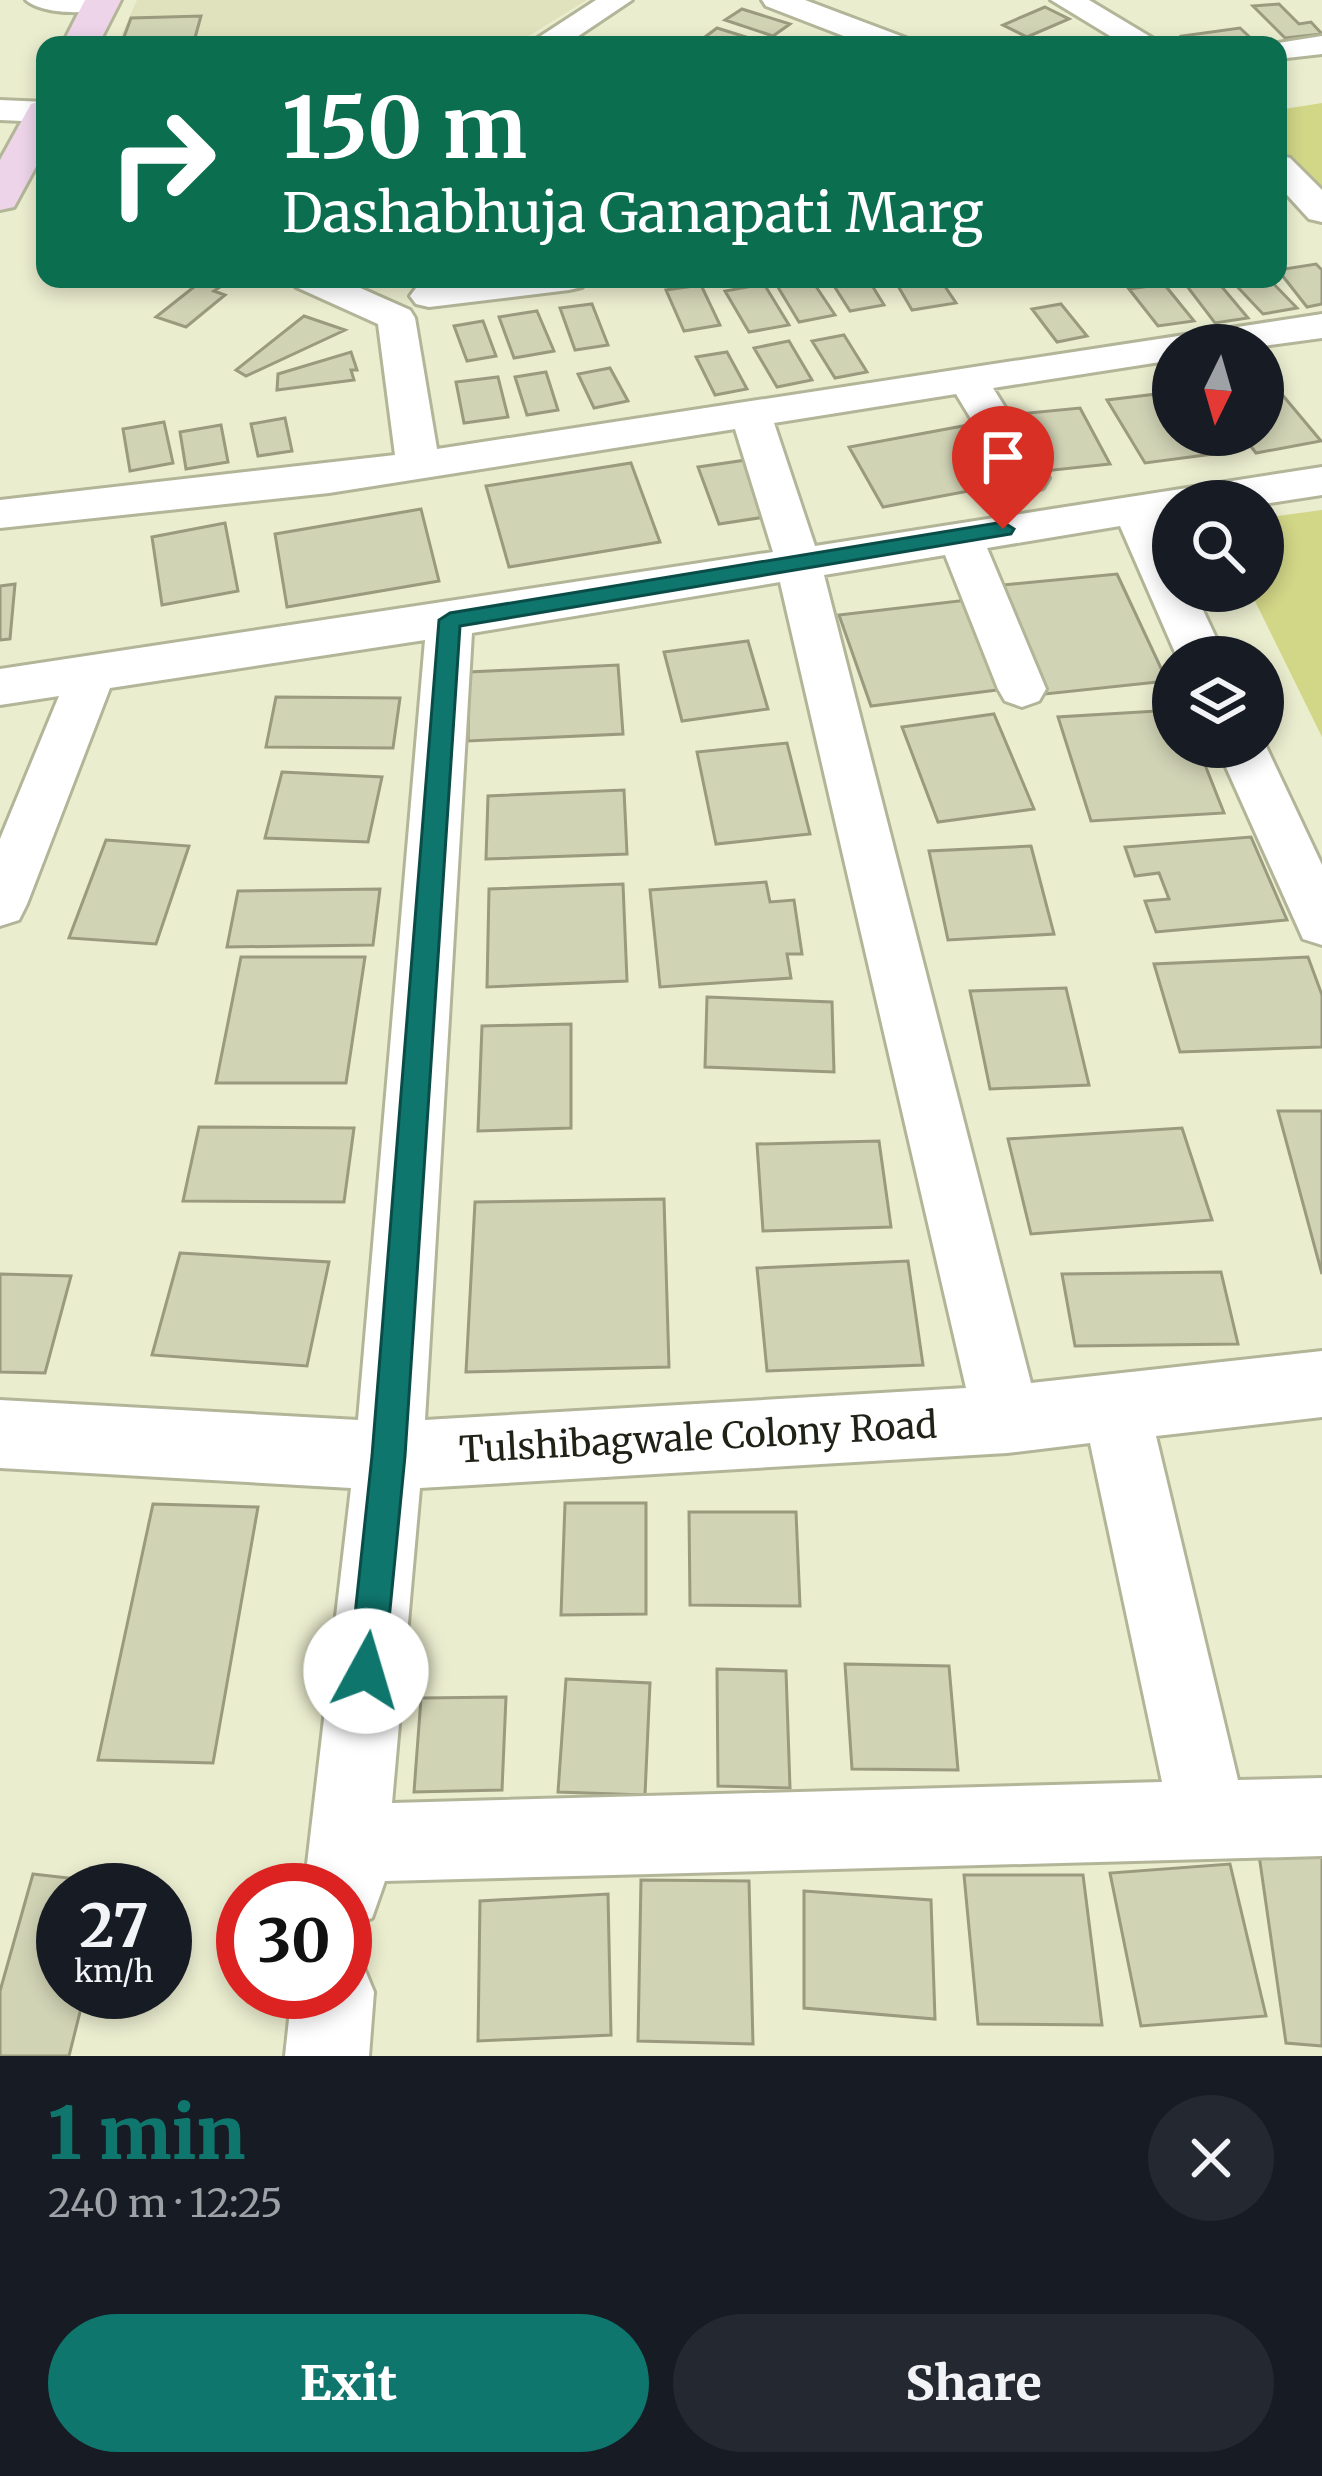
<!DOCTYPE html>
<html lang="en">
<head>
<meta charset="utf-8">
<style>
  :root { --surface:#171b24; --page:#242831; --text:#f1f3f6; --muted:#9ea1a6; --accent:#0f766e }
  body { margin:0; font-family:Merriweather,serif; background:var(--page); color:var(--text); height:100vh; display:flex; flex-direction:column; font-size:45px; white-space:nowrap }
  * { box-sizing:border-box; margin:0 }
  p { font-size:39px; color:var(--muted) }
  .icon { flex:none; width:66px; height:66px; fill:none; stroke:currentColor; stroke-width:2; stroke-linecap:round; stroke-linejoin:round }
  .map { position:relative; height:2056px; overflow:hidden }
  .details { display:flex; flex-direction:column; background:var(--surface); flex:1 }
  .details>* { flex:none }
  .hud { position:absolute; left:36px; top:36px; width:1251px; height:252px; border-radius:24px; box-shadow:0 6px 18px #0003; background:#0b6e4f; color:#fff; overflow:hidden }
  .needle { width:78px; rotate:185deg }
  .tools { position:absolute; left:1152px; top:324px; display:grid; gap:24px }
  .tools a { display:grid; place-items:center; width:132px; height:132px; border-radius:50%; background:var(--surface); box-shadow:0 6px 18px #0003; font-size:60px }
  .speed { position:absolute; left:36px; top:1863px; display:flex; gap:24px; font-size:60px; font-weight:700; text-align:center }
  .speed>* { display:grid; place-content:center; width:156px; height:156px; border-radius:50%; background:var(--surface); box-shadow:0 6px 18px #0003; line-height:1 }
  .speed small { font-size:30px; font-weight:400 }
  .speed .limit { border:18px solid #d22; background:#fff; color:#111 }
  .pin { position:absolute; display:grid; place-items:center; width:102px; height:102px; color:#fff; margin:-123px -51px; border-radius:50% 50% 50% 0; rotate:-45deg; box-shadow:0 0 12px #0007 }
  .pin .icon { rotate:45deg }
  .me { position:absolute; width:132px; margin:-66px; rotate:6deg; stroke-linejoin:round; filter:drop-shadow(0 0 9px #0008) }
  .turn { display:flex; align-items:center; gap:42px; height:252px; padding:0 48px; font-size:54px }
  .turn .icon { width:156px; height:156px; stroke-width:2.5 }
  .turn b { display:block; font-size:84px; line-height:102px }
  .round { display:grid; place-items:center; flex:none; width:126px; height:126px; border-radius:63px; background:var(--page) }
  .overview { display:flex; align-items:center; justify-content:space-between; height:204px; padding:0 48px }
  h1 { font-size:72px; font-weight:800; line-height:90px; color:var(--accent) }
  .cta { display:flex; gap:24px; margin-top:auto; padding:24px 48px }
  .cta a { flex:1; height:138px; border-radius:72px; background:var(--accent); color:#fff; font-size:48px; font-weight:800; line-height:138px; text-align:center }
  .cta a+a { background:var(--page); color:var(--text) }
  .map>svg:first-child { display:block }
</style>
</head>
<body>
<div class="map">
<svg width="1322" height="2056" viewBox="0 0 1322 2056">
  <rect width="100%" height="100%" fill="#ebedcf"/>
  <path fill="#e0e2bd" d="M137 0H587L514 45H117Z"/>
  <path fill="#d2d687" d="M1322 103V196L1278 149V110Z
    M1322 510V737L1250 591H1263V518Z"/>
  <path fill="#d1d3b5" stroke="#999a7e" stroke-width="3" d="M1279 4 1299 24 1311 22 1322 34 1285 38 1253 6Z
    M1045 7 1069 19 1027 37 1003 25Z
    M742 9 790 24 773 36 725 20Z
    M201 16 193 45H121L131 18Z
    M717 28 762 42 718 45 701 40Z
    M1240 28 1256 43 1191 45 1182 36Z
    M1316 264 1322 270V304L1307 307 1278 270Z
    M204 279 223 285 214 291 225 295 186 327 156 317Z
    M811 279 835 315 799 322 776 284Z
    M868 279 884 305 850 311 831 281Z
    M894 279H940L956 303 912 310Z
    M1230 279H1269L1297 308 1263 314Z
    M1217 281 1248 318 1215 323 1186 285Z
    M764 284 789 325 749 332 725 291Z
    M1164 284 1194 321 1158 326 1129 289Z
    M701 285 720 325 684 331 666 290Z
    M592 304 608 345 575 350 560 308Z
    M1061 304 1087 336 1057 342 1032 309Z
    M537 311 554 351 514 358 499 317Z
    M304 316 345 330 246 376 236 370Z
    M483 321 496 356 467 361 454 326Z
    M844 335 867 372 835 378 812 341Z
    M789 341 812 380 777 387 754 348Z
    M351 352 357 370H351L354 380 277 390 278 374Z
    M727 352 747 389 715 395 696 357Z
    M610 368 628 401 594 408 578 374Z
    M546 372 558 410 527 415 515 377Z
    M1264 373 1321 441 1256 453 1242 435H1263Z
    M498 377 508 417 464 423 456 382Z
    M1173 392V435H1201L1213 454 1145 463 1107 400Z
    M1080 408 1110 464 1035 472 1007 415Z
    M285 418 292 451 258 456 251 424Z
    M164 422 173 463 130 471 123 429Z
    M221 425 228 462 186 469 180 432Z
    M963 426 1001 485 883 507 849 447Z
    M753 459 778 515 719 524 698 467Z
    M631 463 660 542 509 567 486 486Z
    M421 509 439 581 287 607 275 534Z
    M225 523 238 591 162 605 152 537Z
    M1117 574 1167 681 1036 695 993 586Z
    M15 584 10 639 0 640V586Z
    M967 600 1005 689 871 706 839 615Z
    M748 641 768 709 682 721 664 652Z
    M618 665 623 734 468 741 469 672Z
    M276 697 400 698 393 748 266 747Z
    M1173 710V747H1198L1224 813 1091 821 1058 717Z
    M994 714 1034 809 938 822 902 727Z
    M787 743 810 834 716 844 697 752Z
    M282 772 382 777 368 842 265 838Z
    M624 790 627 854 486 859 488 796Z
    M1251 837 1287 920 1156 932 1145 901 1169 899 1159 873 1135 876 1125 847Z
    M106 840 189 846 156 944 69 938Z
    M1031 846 1054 934 948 940 929 851Z
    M766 882 770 902 794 900 802 954H787L791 978 660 987 650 890Z
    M623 884 627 981 487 987 489 889Z
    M380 889 373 945 227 947 238 891Z
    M241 957H365L346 1083H216Z
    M1308 957 1322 995V1047L1180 1052 1154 964Z
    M1066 988 1089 1085 990 1089 970 991Z
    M707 997 832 1002 834 1072 705 1067Z
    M571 1024V1128L478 1131 482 1026Z
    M1278 1111H1322V1274Z
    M199 1127 354 1128 344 1202 183 1201Z
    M1182 1128 1212 1220 1031 1234 1008 1139Z
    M879 1141 891 1227 763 1231 757 1144Z
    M664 1199 669 1367 466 1372 475 1202Z
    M180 1253 329 1262 307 1366 152 1355Z
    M908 1261 923 1365 767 1371 757 1268Z
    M1221 1272 1238 1344 1075 1346 1062 1274Z
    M0 1274 71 1276 45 1373 0 1372Z
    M565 1503H646V1614L561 1615Z
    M153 1504 258 1507 213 1763 98 1760Z
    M689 1512H796L800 1606 690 1605Z
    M845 1664 949 1666 958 1770 852 1769Z
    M717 1669 786 1671 790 1788 718 1786Z
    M566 1679 650 1683 645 1795 558 1792Z
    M506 1697 502 1790 414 1792 421 1698Z
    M1258 1848 1322 1853V2046L1286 2043Z
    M1230 1864 1266 2016 1141 2026 1110 1873Z
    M33 1874 112 1883 111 1890H63V1992H85L69 2056H0V1991Z
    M964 1875H1083L1102 2025 978 2024Z
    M641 1880 749 1881 753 2044 638 2041Z
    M804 1891 931 1900 935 2019 804 2008Z
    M608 1894 611 2035 478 2041 480 1901Z"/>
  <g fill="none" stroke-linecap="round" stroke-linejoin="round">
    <g stroke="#b3b598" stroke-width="6">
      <path id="street" d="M26 0H116L117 1C101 17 42 15 26 0Z
        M596 0H632L565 45H527Z
        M762 0H805L906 38 911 45H867L766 6Z
        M1051 0H1089L1164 45H1125Z
        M1322 36V54L1278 59V45H1266Z
        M0 100 45 102V122L0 120Z
        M1278 155 1290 158 1322 190V222L1309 219 1278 185Z
        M290 279H340L410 310 415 318 437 449 1322 314V338L1263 346 1173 345V360L993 388 1049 478 1043 488 1028 492 1013 488 956 394 774 423 815 546 1322 467V495L1263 504 1173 501V517L1161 519 1173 545V591H1194L1225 657H1177L1120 526 987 548 1046 689 1039 701 1022 707 1005 701 998 689 945 555 824 575 1031 1383 1322 1351V1417L1156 1436 1238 1780 1322 1778V1856L385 1881 372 1918 345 1929V1890H304L351 1488 0 1468V1400L358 1420 425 640 110 688 27 904 19 920 0 926V839L59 696 0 705V669L773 552 735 429 329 493 0 528V500L395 455 378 324 296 287ZM780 582 966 1388 425 1420 472 633ZM1090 1443 1162 1782 392 1803 420 1488 1007 1453Z
        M476 279H588L582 287 569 290 429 307 416 304 410 296 416 288Z
        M1263 740 1322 865V945L1303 939 1217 747H1263Z
        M345 1956 362 1963 374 1992 369 2056H285L292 1992H345Z"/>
    </g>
    <g stroke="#b3b598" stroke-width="6">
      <path id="secondary" d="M85 0H121L98 45H62Z
        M45 100V150L14 207 0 210V160L31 104Z"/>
    </g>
    <use href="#street" fill="#fff" fill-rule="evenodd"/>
    <use href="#secondary" fill="#edd4e9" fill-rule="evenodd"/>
  </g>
  <path fill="#0f766e" stroke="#0a4d48" stroke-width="3" d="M1003 522 1014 529 1011 534 460 626 405 1456 384 1671 379 1683 366 1689 354 1683 349 1671 372 1456 439 620 450 613Z"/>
  <g text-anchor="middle" stroke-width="12" stroke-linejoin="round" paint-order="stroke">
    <g font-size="36" fill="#212217" stroke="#fff">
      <text transform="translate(698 1437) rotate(-3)" y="13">Tulshibagwale Colony Road</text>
    </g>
  </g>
</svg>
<div class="tools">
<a><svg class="needle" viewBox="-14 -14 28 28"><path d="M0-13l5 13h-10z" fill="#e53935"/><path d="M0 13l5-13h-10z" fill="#9ea1a6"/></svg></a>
<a><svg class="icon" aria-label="search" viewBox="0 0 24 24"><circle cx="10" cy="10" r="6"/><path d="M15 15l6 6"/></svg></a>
<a><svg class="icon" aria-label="layers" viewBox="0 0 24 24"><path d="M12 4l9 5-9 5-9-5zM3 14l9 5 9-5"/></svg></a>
</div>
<div class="speed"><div>27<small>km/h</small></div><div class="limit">30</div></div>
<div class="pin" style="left:1003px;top:529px;background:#d93025"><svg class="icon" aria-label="arrive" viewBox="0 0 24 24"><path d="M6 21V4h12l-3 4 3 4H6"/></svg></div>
<svg class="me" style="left:366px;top:1671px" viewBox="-20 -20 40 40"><circle r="19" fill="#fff"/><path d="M0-13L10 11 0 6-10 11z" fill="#0f766e"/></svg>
<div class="hud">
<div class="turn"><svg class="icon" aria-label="right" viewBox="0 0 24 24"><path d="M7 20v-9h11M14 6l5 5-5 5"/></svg><div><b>150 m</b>Dashabhuja Ganapati Marg</div></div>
</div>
</div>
<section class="details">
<div class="overview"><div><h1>1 min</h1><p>240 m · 12:25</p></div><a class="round"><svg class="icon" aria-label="close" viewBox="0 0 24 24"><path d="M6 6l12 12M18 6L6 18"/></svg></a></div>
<div class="cta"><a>Exit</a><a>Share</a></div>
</section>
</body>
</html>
